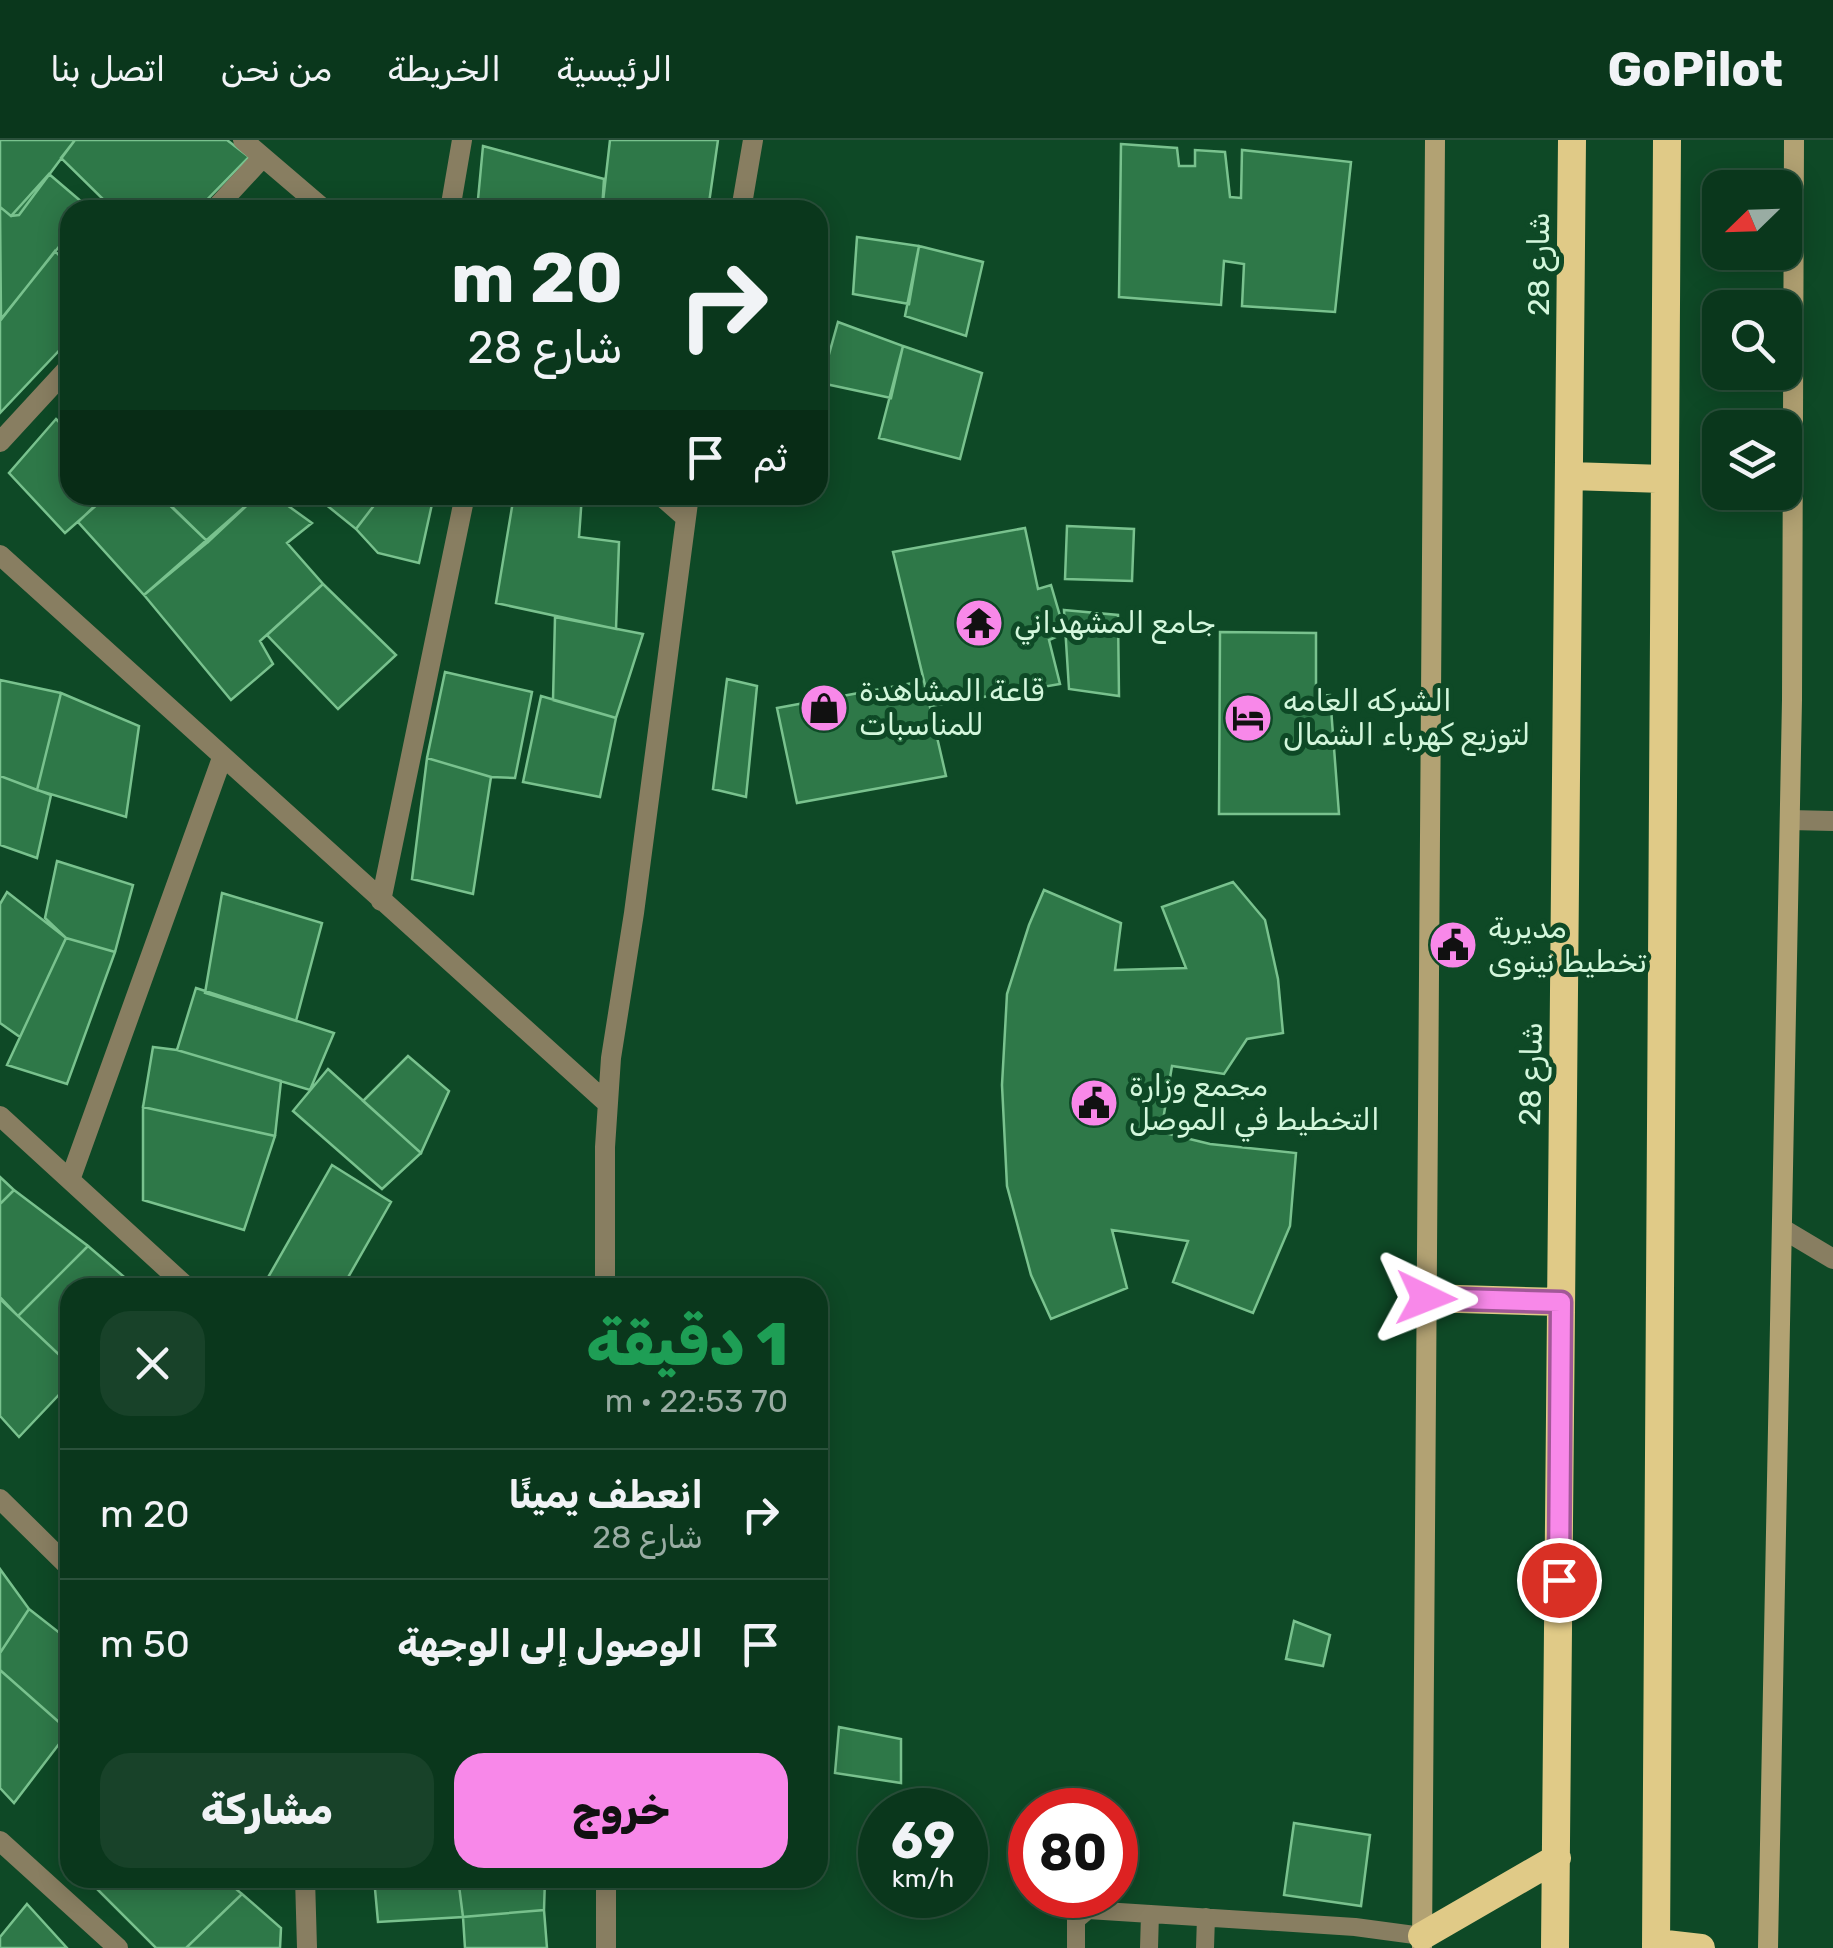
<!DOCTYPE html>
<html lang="ar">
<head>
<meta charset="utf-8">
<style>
  :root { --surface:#0a371c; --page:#184229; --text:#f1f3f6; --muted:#99aca3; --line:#2a513b; --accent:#f888e9 }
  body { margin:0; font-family:Rubik,"Noto Sans Arabic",sans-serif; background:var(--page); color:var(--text); direction:rtl; height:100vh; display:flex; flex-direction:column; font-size:38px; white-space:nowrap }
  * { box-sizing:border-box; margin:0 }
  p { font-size:32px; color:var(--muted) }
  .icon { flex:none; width:55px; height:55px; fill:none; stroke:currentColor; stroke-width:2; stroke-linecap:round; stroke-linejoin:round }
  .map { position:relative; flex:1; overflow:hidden; direction:ltr }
  .drawer { position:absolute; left:60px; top:1138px; width:768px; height:610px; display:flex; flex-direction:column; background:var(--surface); border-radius:30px; box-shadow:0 5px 25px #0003,0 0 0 2px var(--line); direction:rtl }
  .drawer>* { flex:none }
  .guide { position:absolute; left:60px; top:60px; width:768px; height:305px; border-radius:30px; box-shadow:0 5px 25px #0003,0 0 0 2px var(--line); direction:rtl; background:#0a371c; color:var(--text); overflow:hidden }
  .needle { width:65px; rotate:247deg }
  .tools { position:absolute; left:1702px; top:30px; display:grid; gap:20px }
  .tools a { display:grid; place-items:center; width:100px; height:100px; border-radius:20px; background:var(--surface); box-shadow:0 5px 25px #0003,0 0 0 2px var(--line); font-size:50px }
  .speed { position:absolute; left:858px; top:1648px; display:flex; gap:20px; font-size:50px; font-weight:700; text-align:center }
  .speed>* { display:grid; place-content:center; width:130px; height:130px; border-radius:50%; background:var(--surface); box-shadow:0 5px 25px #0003,0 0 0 2px var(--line); line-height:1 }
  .speed small { font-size:25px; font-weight:400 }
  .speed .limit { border:15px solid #d22; background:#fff; color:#111 }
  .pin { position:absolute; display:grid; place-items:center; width:85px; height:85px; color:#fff; margin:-42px; border:5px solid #fff; border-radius:50%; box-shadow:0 2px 10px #0007 }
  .me { position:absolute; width:110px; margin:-55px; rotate:92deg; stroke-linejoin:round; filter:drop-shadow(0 0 8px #0008) }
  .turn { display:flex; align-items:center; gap:35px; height:210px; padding:0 40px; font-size:45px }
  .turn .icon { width:130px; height:130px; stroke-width:2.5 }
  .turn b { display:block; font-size:70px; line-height:85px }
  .then { display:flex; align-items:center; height:95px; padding:0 40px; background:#0003; gap:20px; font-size:38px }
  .round { display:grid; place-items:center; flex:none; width:105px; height:105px; border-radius:30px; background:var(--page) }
  .head { display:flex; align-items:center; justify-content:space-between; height:170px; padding:0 40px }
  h1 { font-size:60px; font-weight:800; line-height:75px; color:#1e9e55 }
  .button { display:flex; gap:20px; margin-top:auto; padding:20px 40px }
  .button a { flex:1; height:115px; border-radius:30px; background:var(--accent); color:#111; font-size:40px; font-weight:800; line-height:115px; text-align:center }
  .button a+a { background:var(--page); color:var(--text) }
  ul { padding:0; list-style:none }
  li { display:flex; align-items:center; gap:30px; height:130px; padding:0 40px; border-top:2px solid var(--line) }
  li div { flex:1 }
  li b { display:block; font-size:38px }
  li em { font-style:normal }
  header { display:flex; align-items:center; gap:60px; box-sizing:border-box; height:140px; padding:0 50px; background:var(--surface); border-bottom:2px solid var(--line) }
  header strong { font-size:48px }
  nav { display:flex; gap:55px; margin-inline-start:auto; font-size:35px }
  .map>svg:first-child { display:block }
</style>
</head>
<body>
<header>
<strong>GoPilot</strong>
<nav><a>الرئيسية</a><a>الخريطة</a><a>من نحن</a><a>اتصل بنا</a></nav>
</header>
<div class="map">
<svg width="1833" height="1808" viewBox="0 0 1833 1808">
  <rect width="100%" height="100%" fill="#0e4926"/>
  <path fill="#2e7848" stroke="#79c28e" stroke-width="2.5" d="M0 0H75L19 75 11 76 0 67Z
    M75 0H227L249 17 197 70H114L61 18Z
    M610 0H718L708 70H602Z
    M1121 4 1177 8 1179 26H1195V10L1225 12 1230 57 1241 58 1242 10 1351 22 1335 172 1242 166 1244 124 1224 121 1221 165 1119 157Z
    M483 6 604 39 602 70H477Z
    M49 34 90 69 70 70V93L1 179 0 67 11 76Z
    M857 97 919 106 909 164 853 154Z
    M919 106 983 122 966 196 905 176Z
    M55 111 70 127V199L0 273V181Z
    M838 182 903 206 891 258 821 243Z
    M903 206 982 233 960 319 879 298Z
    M56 279 70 293V355H108L65 393 9 333Z
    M106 355H160L208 402 144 455 78 382Z
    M159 355H258L208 402Z
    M258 355H273L312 383 287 403 323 444 260 501 273 524 231 560 144 455Z
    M314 355H382L356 389Z
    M382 355H434L419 423 378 413 356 389Z
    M514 355H582L579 397 619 402 616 489 496 463Z
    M1067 386 1134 389 1132 441 1065 439Z
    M1025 388 1038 449 1051 445 1065 493 1049 500 1060 544 930 566 893 412Z
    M323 444 396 515 338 569 267 495Z
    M1064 470 1118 475 1119 556 1069 549Z
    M555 477 643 494 616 578 553 560Z
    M1220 492 1316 493V556L1330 555 1339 674H1219Z
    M445 532 532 552 515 638 491 637 427 618Z
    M727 539 757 546 746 657 713 649Z
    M0 540 61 553 37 650 0 636Z
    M924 541 946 636 797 663 777 568Z
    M61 553 139 586 126 677 37 650Z
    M541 556 616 578 600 657 523 642Z
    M427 618 491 637 473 754 412 739Z
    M0 636 51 655 37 718 0 705Z
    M57 721 133 745 115 812 66 798 45 778Z
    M1233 742 1265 780 1278 839 1283 893 1247 899 1224 934 1172 926 1161 992 1210 1004 1296 1013 1290 1086 1253 1173 1173 1142 1188 1101 1112 1090 1127 1148 1051 1179 1031 1135 1007 1046 1002 945 1007 854 1029 785 1044 750 1121 783 1115 830 1186 828 1162 767Z
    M7 752 66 798 20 897 0 883V764Z
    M222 753 322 783 296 881 205 853Z
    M66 798 115 812 67 944 7 925Z
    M196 848 334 893 310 950 177 910Z
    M153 907 177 910 281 941 275 996 143 967Z
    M408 916 449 951 421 1013 363 961Z
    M328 929 421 1013 382 1049 293 971Z
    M143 967 275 996 244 1090 143 1060Z
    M332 1025 391 1062 342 1148H262Z
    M0 1037 14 1050 0 1064Z
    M14 1050 88 1106 18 1176 0 1157V1064Z
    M88 1106 137 1148H70V1225L18 1176Z
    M0 1159 70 1225V1243L19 1297 0 1276Z
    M0 1429 29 1469 0 1513Z
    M29 1469 70 1501 69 1591 0 1530V1513Z
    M1294 1481 1330 1495 1323 1526 1286 1519Z
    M0 1530 69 1591 14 1663 0 1648Z
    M839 1587 901 1599V1643L835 1633Z
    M1294 1683 1370 1695 1361 1766 1284 1755Z
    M86 1738H223L242 1754 186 1808H156Z
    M374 1738H458L463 1777 378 1782Z
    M458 1738H545L544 1770 463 1777Z
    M242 1754 281 1788 280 1808H186Z
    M27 1764 67 1808H0V1797Z
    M544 1770 547 1808H465L463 1777Z"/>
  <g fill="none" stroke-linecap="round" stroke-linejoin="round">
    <path stroke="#887e61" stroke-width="18" d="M1076 1808V1780L1088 1770 1355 1787 1422 1796
      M1149 1808 1150 1774
      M1205 1808 1206 1777"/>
    <path stroke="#887e61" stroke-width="20" d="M243 0 325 70
      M214 70 263 17
      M450 70 462 0
      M741 70 753 0
      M0 302 70 226
      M660 355 685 377
      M0 415 607 963
      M1790 680 1833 681
      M381 761 465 355
      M0 976 188 1148
      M70 1040 222 618
      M1783 1089 1833 1119
      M605 1148V1007L611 918 634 773 689 355
      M0 1359 70 1428
      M0 1701 118 1808
      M305 1738 307 1808
      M606 1738V1808"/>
    <path stroke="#b2a273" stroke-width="20" d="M1422 1808 1435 0
      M1768 1808 1792 560 1794 0"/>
    <path stroke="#e0ca87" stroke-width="28" d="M1570 336 1664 339
      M1426 1158 1561 1162
      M1422 1796 1557 1718
      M1657 1803 1701 1808
      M1555 1808 1572 0
      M1656 1808 1667 0"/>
  </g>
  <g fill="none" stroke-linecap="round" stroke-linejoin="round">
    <g stroke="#a15897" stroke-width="25">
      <path id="route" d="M1426 1158 1561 1162 1559 1440"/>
    </g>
    <use href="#route" stroke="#f888e9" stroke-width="18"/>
  </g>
  <defs>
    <g id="temple-disc" transform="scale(2.5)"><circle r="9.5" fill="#f888e9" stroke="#0e4926"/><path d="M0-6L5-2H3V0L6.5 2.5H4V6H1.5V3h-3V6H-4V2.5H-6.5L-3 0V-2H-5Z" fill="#111"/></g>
    <g id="shop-disc" transform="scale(2.5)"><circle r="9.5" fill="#f888e9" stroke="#0e4926"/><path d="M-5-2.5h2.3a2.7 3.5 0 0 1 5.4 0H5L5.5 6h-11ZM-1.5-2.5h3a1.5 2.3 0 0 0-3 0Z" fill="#111"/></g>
    <g id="hotel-disc" transform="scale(2.5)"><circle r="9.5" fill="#f888e9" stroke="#0e4926"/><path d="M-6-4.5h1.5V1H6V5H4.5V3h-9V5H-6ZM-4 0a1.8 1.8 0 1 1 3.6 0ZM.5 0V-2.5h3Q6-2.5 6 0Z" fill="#111"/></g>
    <g id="civic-disc" transform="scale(2.5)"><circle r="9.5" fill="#f888e9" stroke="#0e4926"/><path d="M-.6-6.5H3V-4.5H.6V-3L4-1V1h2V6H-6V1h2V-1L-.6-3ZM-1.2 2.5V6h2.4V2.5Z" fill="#111"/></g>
  </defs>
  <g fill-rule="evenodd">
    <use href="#temple-disc" x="979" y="483"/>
    <use href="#shop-disc" x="824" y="568"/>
    <use href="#hotel-disc" x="1248" y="578"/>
    <use href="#civic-disc" x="1453" y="805"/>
    <use href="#civic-disc" x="1094" y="963"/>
  </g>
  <g text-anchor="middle" stroke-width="10" stroke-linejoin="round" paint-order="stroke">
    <g font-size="30" fill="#d3f7dc" stroke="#0e4926">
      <text transform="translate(1539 124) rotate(-90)" y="10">شارع 28</text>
      <text transform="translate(1531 934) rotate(-89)" y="10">شارع 28</text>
    </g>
    <g font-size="30" fill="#d3f7dc" stroke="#0e4926" text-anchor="start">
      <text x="1014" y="493">جامع المشهداني</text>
      <text x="859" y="561">قاعة المشاهدة<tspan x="859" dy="34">للمناسبات</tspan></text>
      <text x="1283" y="571">الشركه العامه<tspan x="1283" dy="34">لتوزيع كهرباء الشمال</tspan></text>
      <text x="1488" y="798">مديرية<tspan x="1488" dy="34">تخطيط نينوى</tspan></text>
      <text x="1129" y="956">مجمع وزارة<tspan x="1129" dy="34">التخطيط في الموصل</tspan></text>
    </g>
  </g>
</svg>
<div class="tools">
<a><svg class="needle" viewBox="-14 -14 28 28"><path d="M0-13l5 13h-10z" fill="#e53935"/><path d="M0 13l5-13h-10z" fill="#99aca3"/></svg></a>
<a><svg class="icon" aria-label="search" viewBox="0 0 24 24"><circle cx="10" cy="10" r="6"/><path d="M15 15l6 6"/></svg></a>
<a><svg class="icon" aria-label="layers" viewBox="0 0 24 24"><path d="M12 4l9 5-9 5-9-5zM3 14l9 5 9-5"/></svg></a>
</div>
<div class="speed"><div>69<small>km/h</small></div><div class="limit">80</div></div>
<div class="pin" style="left:1559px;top:1440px;background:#d93025"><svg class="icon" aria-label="arrive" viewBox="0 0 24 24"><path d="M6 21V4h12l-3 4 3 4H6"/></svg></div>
<svg class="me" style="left:1426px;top:1158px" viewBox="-20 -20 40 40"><path d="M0-17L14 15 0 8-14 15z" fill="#f888e9" stroke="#fff" stroke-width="4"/></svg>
<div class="guide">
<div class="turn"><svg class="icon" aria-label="right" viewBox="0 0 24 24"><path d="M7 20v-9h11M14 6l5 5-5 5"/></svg><div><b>20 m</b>شارع 28</div></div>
<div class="then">ثم<svg class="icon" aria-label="arrive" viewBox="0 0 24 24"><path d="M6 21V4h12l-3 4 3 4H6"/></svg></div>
</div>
<section class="drawer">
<div class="head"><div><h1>1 دقيقة</h1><p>70 m · 22:53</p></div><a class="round"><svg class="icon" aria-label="close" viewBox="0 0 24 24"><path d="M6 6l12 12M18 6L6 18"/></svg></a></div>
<ul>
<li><svg class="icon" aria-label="right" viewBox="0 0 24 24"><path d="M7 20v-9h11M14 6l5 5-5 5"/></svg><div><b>انعطف يمينًا</b><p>شارع 28</p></div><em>20 m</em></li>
<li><svg class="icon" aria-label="arrive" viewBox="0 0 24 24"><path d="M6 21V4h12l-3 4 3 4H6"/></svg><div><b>الوصول إلى الوجهة</b></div><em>50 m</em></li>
</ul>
<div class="button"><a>خروج</a><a>مشاركة</a></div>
</section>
</div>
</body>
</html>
